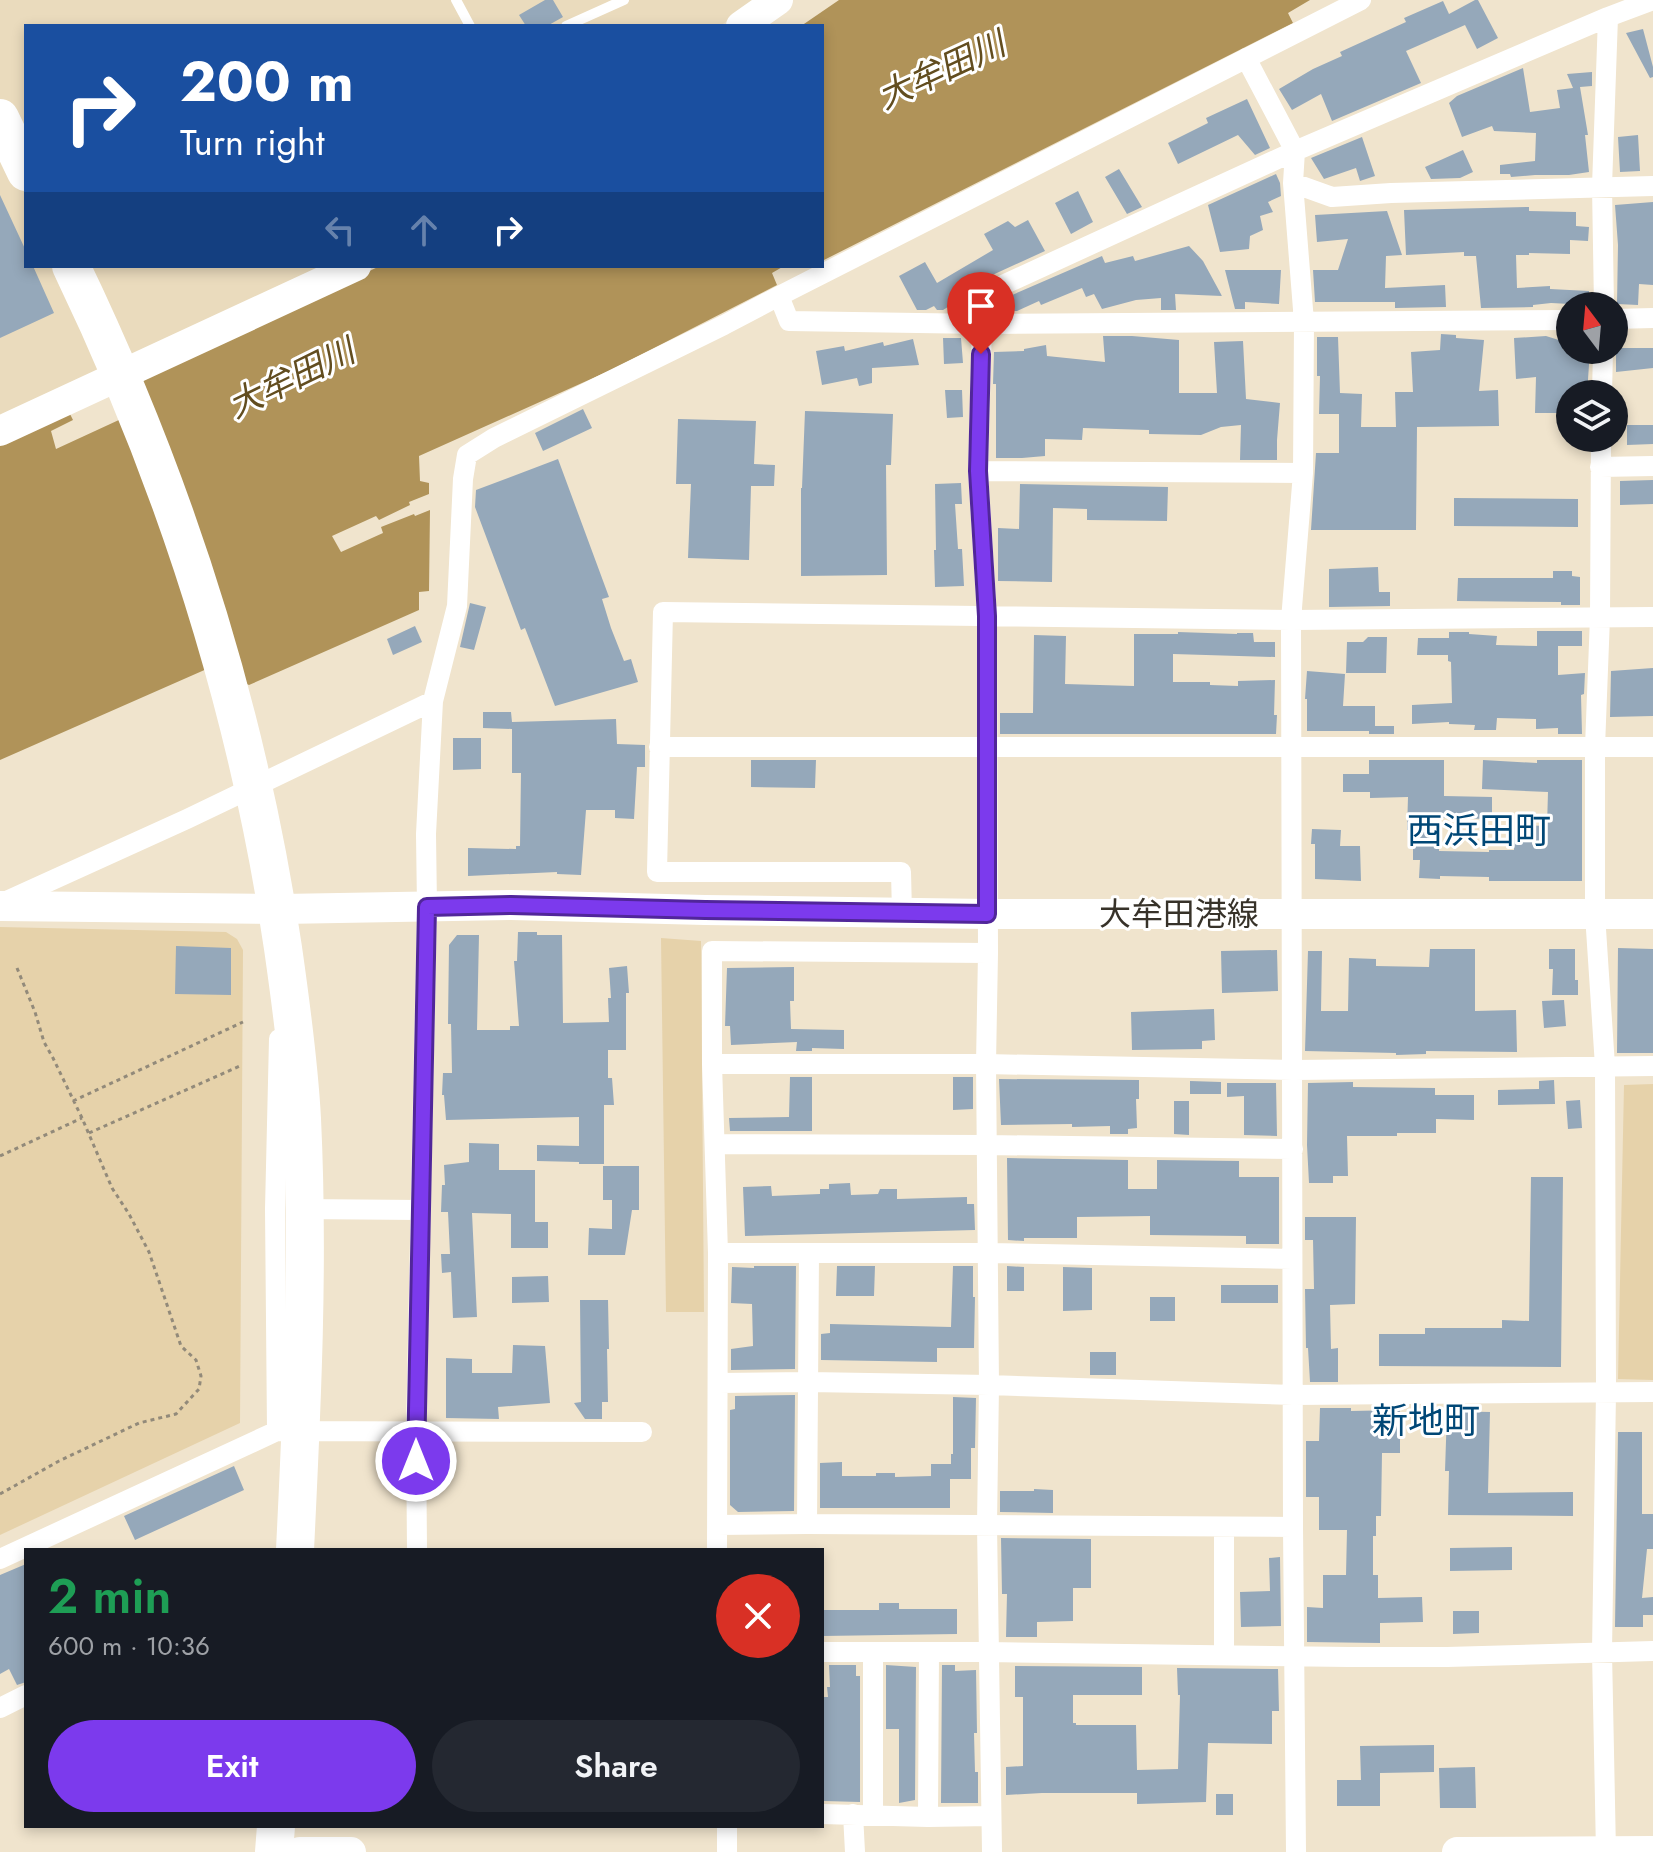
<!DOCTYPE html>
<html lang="en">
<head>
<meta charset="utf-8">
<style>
  :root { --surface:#171b24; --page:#242831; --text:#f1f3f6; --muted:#9ea1a6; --accent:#7c3aed }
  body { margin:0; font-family:Jost,"Noto Sans JP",sans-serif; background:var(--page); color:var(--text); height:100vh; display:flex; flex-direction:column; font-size:30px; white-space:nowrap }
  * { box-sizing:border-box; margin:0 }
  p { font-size:26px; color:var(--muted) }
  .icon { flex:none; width:44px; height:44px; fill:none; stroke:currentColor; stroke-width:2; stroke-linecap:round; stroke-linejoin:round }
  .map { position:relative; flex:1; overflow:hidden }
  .details { position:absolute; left:24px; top:1548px; width:800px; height:280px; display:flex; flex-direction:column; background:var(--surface); border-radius:0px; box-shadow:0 4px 12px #0003 }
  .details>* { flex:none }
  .top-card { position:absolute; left:24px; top:24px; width:800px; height:244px; border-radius:0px; box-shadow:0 4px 12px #0003; background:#1a4fa0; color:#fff; overflow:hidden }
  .needle { width:52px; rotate:344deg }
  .fabs { position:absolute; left:1556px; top:292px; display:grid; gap:16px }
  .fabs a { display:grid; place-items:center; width:72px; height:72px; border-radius:50%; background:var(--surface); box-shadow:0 4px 12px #0003; font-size:40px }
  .pin { position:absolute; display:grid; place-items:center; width:68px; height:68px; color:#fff; margin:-82px -34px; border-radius:50% 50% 50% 0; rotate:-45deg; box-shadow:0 0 8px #0007 }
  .pin .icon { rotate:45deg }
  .me { position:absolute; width:88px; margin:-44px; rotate:0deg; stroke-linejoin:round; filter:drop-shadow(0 0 6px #0008) }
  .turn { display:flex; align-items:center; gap:28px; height:168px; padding:0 24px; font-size:36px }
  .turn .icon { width:104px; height:104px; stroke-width:2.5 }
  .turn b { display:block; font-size:56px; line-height:68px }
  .lanes { display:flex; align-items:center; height:76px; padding:0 24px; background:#0003; justify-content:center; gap:40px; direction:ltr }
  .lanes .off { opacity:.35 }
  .round { display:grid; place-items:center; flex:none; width:84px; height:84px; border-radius:42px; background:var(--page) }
  .summary { display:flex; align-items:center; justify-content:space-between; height:136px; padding:0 24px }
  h1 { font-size:48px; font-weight:600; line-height:60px; color:#1e9e55 }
  .primary-button { display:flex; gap:16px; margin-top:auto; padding:16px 24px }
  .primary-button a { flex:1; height:92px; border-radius:48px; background:var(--accent); color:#fff; font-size:32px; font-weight:600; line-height:92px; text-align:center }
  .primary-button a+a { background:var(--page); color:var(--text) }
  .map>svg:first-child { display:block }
</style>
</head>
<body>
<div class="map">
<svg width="1653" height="1852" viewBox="0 0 1653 1852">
  <rect width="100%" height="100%" fill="#f0e4cd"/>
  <path fill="#eadbbd" d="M0 0H757L720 26H26V266H323L0 419Z"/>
  <path fill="#e6d2aa" d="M0 927 226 932 237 939 243 950 240 1423 0 1535Z
    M661 938 701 941 704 1312H666Z
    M1653 1084V1380L1618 1379 1624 1085Z"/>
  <path fill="#b09359" d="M839 0H1310L1288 13 1293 23 822 261V26H801Z
    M380 266H784L772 273 777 285 611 370 419 456 420 481 429 483V494L409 502 410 505 379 520 376 516 332 536 341 552 383 533 381 527 414 514 415 516 430 510 429 591 419 592V610L249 685 209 668 0 760V444L69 412 73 420 51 431 56 449 121 419 112 402 150 374Z"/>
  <path fill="#95a8ba" d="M545 0H553L563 17 547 26H526L519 15Z
    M1475 0H1478L1498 38 1477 49 1465 25 1406 51 1421 83 1332 121 1321 94 1292 110 1279 89 1313 69 1342 56 1340 52 1406 22 1404 18 1443 1 1449 14Z
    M1643 29 1653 67V77L1650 78 1626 33Z
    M1523 68 1530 112 1560 108 1557 90 1573 88 1567 74 1592 72V86L1580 87 1588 135H1585L1589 172 1569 175H1535L1511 177 1510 174H1500V165L1535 161 1536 133 1494 131 1492 126 1462 137 1449 103 1457 96Z
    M1247 99 1270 148 1255 155 1238 135 1178 164 1168 143 1208 123 1206 118Z
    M1638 135 1640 171 1620 172 1618 137Z
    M1362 137 1375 176 1360 181 1356 168 1324 179 1311 158Z
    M1463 150 1473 172 1460 178 1431 179 1425 167Z
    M1119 169 1142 207 1127 214 1105 177Z
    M1276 174 1280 183 1281 196 1268 202 1273 212 1260 216 1263 230 1250 236 1249 249 1220 252 1208 205Z
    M1078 191 1093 222 1071 234 1055 203Z
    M0 195 26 251V266H33L54 313 0 338Z
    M1653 202V285L1639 284 1638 305 1617 304 1618 245 1615 205Z
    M1529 207V211L1576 212V226L1589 227 1588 241 1570 240V254L1529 253V255H1516L1517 288 1550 286V289L1589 291V305L1551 303 1533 305V307L1481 308 1476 256H1464V252L1406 255 1404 210Z
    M1387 211 1402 255 1386 256 1385 288 1445 285 1446 307 1395 308V302H1315L1313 270H1338L1348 239 1317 242 1315 215Z
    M1028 220 1045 251 988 277 977 289H968L963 294 961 299 943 310H937L934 306 926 310H917L899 276 925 262 937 283 993 250 984 234 1008 221 1015 227Z
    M1189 246 1203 261 1222 296 1175 294 1176 310H1161V298L1136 300 1102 309 1094 294 1086 297 1082 288 1041 305 1039 301 1017 311H1010L1003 299 1102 256 1105 263 1133 256 1135 261Z
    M1225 270H1281L1279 304 1245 302V309H1235Z
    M1441 334 1456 335V338L1484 340 1479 391 1498 390 1499 426 1417 427 1416 530H1311L1316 453H1339V414H1319L1320 376H1317V337H1338L1340 393 1362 394 1361 427H1396L1395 392H1413L1411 352 1440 350Z
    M1103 336H1132L1179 340V393H1217L1214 342 1243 341 1246 399 1280 403 1277 440V460H1240L1241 425 1221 427 1201 435 1149 434V430L1083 428 1082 440 1045 439V456L1022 458H996V384H993L994 352 1024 351V349L1046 345 1047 356 1105 362Z
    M1546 336 1562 341 1563 350H1590L1587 394H1570V413H1535L1536 377 1516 379 1514 338Z
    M943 338H961L963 363 944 364Z
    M913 339 919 365 872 368V383L859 386 857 378 822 385 816 351 844 346 845 351 883 342 884 346Z
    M1616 348H1653V368L1616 372Z
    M945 390H962L963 417 947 418Z
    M583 409 592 428 543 451 535 433Z
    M805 411 893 414 891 465H886L887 575 801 576V488H802Z
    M678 419 756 421 754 464 775 465 774 486H751L749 560 688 558 691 484H676Z
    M1627 425H1653V444L1627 445Z
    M558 459 609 597 602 599 611 628 624 661 631 659 638 682 555 706 525 628 521 630 475 507 476 490Z
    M1653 480V504L1620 505V481Z
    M961 483 962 504H955L958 549H962L964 586 935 587 934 550H936L935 484Z
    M1020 484 1168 487 1167 521 1087 520V509L1053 508 1052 582 998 581V528L1019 529Z
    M1454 498 1578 499V527L1454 526Z
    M1378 567 1379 592H1390V606L1329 607V569Z
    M1553 571H1572V576L1580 577V605H1561V602L1457 601 1458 578H1553Z
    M470 603 486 607 474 650 460 647Z
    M415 626 422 642 393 655 387 639Z
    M1537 631H1582V646H1558V675L1585 673 1584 694 1581 695 1582 734H1558V728L1536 729V719L1497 718 1496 730H1474L1475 725 1449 724V722L1412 724V705L1452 703 1451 662 1448 661V655H1417L1418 638H1449V632H1469V634L1497 636 1496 645 1537 646Z
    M1178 632 1237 634V633H1253L1254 642H1275V657L1173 654V682H1210V685L1238 686V681L1275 680 1274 715H1277L1276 734H1000V713H1033L1034 635 1066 636 1065 684 1134 686V634H1178Z
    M1368 637H1387L1386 673H1346L1347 642H1363Z
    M1653 668V716L1610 717 1611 671Z
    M1307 671 1345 674 1343 706H1375V726H1394V734H1369V731H1307V699H1305Z
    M483 712H511L512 722 616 719 617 744 645 745V767H637L634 819 615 818V810H586L581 875 557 874V872L468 876V848L516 849V846H520L521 773H512V729L483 728Z
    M453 738H481V769L453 770Z
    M751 760H816L815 788 751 787Z
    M1369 760H1444V796L1492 797V819L1439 818V851L1489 852V850H1514L1515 825 1547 826 1548 792 1482 789 1483 760 1537 763V760H1582V881H1489V877L1440 876V879L1419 878 1420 860H1413V830H1407L1408 797 1370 798V792H1343V774H1369Z
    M1312 829 1341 830 1340 846H1360L1361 881 1315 879V844H1311Z
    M518 932H537V935H562L563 1023 609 1022 608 998H611L609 968 627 966 629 993H626V1050H608V1078H612L614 1105H604V1164H579V1162L537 1161V1145L579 1146V1117L446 1120 444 1095H442L443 1073H452L451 1024H448L449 945 457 935H479L477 1030H510V1026H519L514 961H517Z
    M176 946 231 948V995L175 994Z
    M1618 948 1653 949V1053H1617Z
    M1430 949H1475V1011L1516 1010 1517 1052 1426 1051V1054L1396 1055V1053L1305 1051 1308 951H1322L1321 1011H1348L1349 958 1376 959V966L1429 967Z
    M1549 949H1575V980H1578V995H1552L1553 969H1549Z
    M1277 950 1278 991 1222 993 1221 951Z
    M794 967V1001H790L791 1029 844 1030V1049L812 1048V1051H796L797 1042 731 1045 730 1026H725L727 968Z
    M1564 1000 1566 1026 1544 1028 1542 1001Z
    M1214 1009 1215 1040 1202 1041V1049L1132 1050 1131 1012Z
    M790 1077H812V1131H730L729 1118 789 1117Z
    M953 1077H973V1109L953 1110Z
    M999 1079 1139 1080V1099H1136L1137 1128 1128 1129V1134H1110V1126L1072 1127V1124L1001 1125Z
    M1554 1080 1555 1104 1498 1105V1090L1539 1089V1081Z
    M1190 1081 1221 1082V1094H1190Z
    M1353 1082V1087L1435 1088V1095H1474V1120L1436 1119V1133H1397V1136H1347L1348 1176H1333V1183H1309L1307 1145 1308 1083Z
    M1227 1083H1276L1277 1136 1244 1135V1096L1227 1097Z
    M1580 1100 1582 1128 1568 1129 1566 1101Z
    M1174 1101H1189V1135L1174 1134Z
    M469 1143 499 1144V1170H535V1222H548V1248H511V1214L472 1213 477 1317 453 1318 451 1272 442 1273 441 1254H450L448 1212H441L442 1185H445L444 1165 469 1162Z
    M1007 1158 1128 1160V1189H1157V1160L1239 1161V1177H1279V1244H1246V1236L1150 1235V1216L1077 1217V1238H1024V1241L1008 1240Z
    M603 1166H639V1210H632L625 1255H588L589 1228 612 1229V1200H603Z
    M1531 1177H1563L1561 1367 1379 1366V1334H1425V1328H1502V1320L1529 1321Z
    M850 1183 851 1195 878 1194 880 1189H897V1199L967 1197V1204H974L975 1230 745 1236 743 1187 771 1186 772 1196 820 1194V1189H829V1184Z
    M1305 1217H1356L1355 1304 1330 1305 1331 1349 1338 1348V1382H1310L1308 1348H1306L1305 1289H1314L1313 1240H1305Z
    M754 1266H796L795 1369 731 1370V1349L753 1346 752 1304 731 1303 732 1267 754 1268Z
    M837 1266H875L874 1296H836Z
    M953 1266H973V1297H975L974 1348H937V1362L821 1360V1334L830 1333V1324L951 1327Z
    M1007 1266 1024 1267V1291H1007Z
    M1063 1267 1092 1268V1310L1063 1311Z
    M548 1276 549 1302 512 1303V1277Z
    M1221 1285H1278V1303H1221Z
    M1150 1297H1175V1321H1150Z
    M580 1300H608L609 1349H607L608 1402H602V1419H585L574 1403 581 1402Z
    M513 1345 545 1346 550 1403 498 1407 499 1419 446 1418V1358L472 1359V1373H512Z
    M1090 1352H1116V1375H1090Z
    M795 1395 794 1511 738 1512 730 1505V1410L735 1409V1396Z
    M953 1397 976 1398 975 1448H971V1479H950V1508H820V1463L842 1462V1476H876V1473H895V1477L931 1476V1464H951V1454H953Z
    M1320 1408H1351V1411L1400 1410V1453H1382L1381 1516H1376V1536H1373V1575H1378V1598L1422 1597 1423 1622 1380 1623V1643L1307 1642V1607L1323 1608V1575H1346L1347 1530H1319V1497H1306V1441H1319Z
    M1447 1411 1490 1412 1488 1493 1573 1492V1516L1448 1515 1449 1471H1445Z
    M1618 1432H1642V1514H1653V1549H1647L1642 1598 1653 1597V1615H1643V1627H1615Z
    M234 1466 244 1490 135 1540 124 1516Z
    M1034 1489 1053 1490V1513L1000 1512V1491H1034Z
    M1001 1538 1091 1539V1588H1073V1621L1037 1622V1637H1006L1007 1594H1002Z
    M1512 1547V1570L1450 1571V1548Z
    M1280 1557 1281 1626 1241 1627 1240 1592 1270 1591 1269 1558Z
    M26 1564V1682L17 1685 9 1669 0 1674V1575Z
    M879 1603H899V1609H957V1634L822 1636V1610H879Z
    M1453 1611H1479V1633L1453 1634Z
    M829 1665H856V1676H860V1802L824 1801 823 1697H828L827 1687H830Z
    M886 1665 916 1667 915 1800 899 1803V1729H886Z
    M942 1665H955V1671L976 1670 977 1733H974L975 1772H978V1803H941Z
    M1015 1666 1142 1667V1695H1073V1723H1076V1725H1136L1137 1770 1178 1769 1180 1695H1178L1177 1668 1278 1669 1279 1711H1272V1744L1208 1743 1206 1802 1137 1804V1793H1042L1006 1795V1767L1023 1766V1697H1015Z
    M1434 1745V1772L1380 1773V1806H1337V1780H1361L1360 1746Z
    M1475 1767 1476 1808H1440L1439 1768Z
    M1216 1794H1233V1815H1216Z"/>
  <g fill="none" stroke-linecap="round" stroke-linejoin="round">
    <path stroke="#928a7a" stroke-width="3" stroke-dasharray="4 4" stroke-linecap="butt" d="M73 1101 243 1022
      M89 1133 242 1065
      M0 1156 82 1118
      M0 1494 59 1461 139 1423 176 1414 199 1389 201 1376 196 1360 181 1346 149 1252 129 1214 112 1188 82 1118 53 1058 44 1042 35 1012 17 968"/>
    <path stroke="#fff" stroke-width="10" d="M456 0 470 26
      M566 26 624 0"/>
    <path stroke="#fff" stroke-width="20" d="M1246 58 1295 151 1293 183 1304 322 1303 473 1291 620 1293 1527 1296 1852
      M1293 183 1332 197 1391 193 1653 186
      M779 296 789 321 982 324 1570 320
      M1604 306 1602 186 1608 17
      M1614 319 1653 318
      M1602 394 1603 350
      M1601 438 1600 617 1595 747V914L1605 1066 1606 1392 1602 1652 1606 1852
      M1600 467 1653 466
      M978 471 1303 473
      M659 747H1653
      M2 903 187 819 433 701
      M902 913 901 872H657L663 612 1291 620 1653 617
      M712 1064H986L1293 1070 1653 1066
      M716 1144 988 1145 1293 1149
      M299 1209 420 1210
      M718 1253H988L1292 1259
      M718 1383 809 1382 989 1385 1293 1395 1653 1392
      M277 1431 275 1209 279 1039
      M807 1524 809 1253
      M717 1525 807 1524 1293 1527
      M417 1550 416 1431 427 907 426 834 433 701 457 606 463 479 467 455 494 438 724 325 779 296 1361 0
      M717 1550 718 1253 712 1064V951L988 953
      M0 1559 277 1431 642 1432
      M822 1652H988L1349 1657H1447L1653 1651
      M873 1653V1815
      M1224 1656V1527
      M0 1708 26 1695
      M822 1814 928 1817 991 1816
      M853 1814 855 1852
      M928 1817 929 1652
      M727 1852V1826
      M992 1852 987 1525 989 1385 986 1064 988 953 987 616 978 471 982 324 974 301 986 309 988 295 994 289 1295 151 1608 17 1653 0"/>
    <path stroke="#fff" stroke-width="30" d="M741 26 778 0
      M0 431 356 266
      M0 906 282 909 511 905 705 910 987 914H1653
      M300 1852H351
      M1457 1852 1653 1851"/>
    <path stroke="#fff" stroke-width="38" d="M0 118 26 172
      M71 266C175 482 248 711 283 948 291 1004 299 1062 302 1119 309 1263 302 1407 295 1550
      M274 1852 276 1826"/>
  </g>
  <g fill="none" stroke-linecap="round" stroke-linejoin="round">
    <g stroke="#51269a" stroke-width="20">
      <path id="route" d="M416 1461 427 907 511 905 705 910 987 914V616L978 471 981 354"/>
    </g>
    <use href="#route" stroke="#7c3aed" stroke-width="14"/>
  </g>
  <g text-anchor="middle" stroke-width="6" stroke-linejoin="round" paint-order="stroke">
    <g font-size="32" fill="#373229" stroke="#fff">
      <text x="1179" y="925">大牟田港線</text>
    </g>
    <g font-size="34" font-style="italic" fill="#624d1f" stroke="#fff">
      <text transform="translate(941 70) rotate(-25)" y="12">大牟田川</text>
      <text transform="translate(291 378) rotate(-26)" y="12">大牟田川</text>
    </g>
    <g font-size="36" fill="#004776" stroke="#fff">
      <text x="1479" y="843">西浜田町</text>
      <text x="1426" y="1433">新地町</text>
    </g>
  </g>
</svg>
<div class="fabs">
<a><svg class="needle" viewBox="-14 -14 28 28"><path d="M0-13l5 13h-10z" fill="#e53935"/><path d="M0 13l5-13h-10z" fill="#9ea1a6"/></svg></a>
<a><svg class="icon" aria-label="layers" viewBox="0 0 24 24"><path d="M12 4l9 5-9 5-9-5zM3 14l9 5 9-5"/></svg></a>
</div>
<div class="pin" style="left:981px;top:354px;background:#d93025"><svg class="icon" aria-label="arrive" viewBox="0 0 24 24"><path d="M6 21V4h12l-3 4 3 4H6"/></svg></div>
<svg class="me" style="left:416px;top:1461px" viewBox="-20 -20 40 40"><circle r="17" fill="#7c3aed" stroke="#fff" stroke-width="3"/><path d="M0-11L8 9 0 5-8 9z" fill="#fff"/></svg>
<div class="top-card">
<div class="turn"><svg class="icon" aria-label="right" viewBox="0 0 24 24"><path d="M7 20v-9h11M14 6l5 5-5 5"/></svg><div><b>200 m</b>Turn right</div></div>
<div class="lanes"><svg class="icon off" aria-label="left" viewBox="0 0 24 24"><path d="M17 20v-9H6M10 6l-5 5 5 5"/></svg><svg class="icon off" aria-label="ahead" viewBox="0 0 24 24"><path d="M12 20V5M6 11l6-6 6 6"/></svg><svg class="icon" aria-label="right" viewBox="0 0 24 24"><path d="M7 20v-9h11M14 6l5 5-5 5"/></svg></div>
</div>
<section class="details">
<div class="summary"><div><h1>2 min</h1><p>600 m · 10:36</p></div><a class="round" style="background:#d93025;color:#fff"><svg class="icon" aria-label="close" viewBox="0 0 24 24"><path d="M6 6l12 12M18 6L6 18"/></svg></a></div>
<div class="primary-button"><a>Exit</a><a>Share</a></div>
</section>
</div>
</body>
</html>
